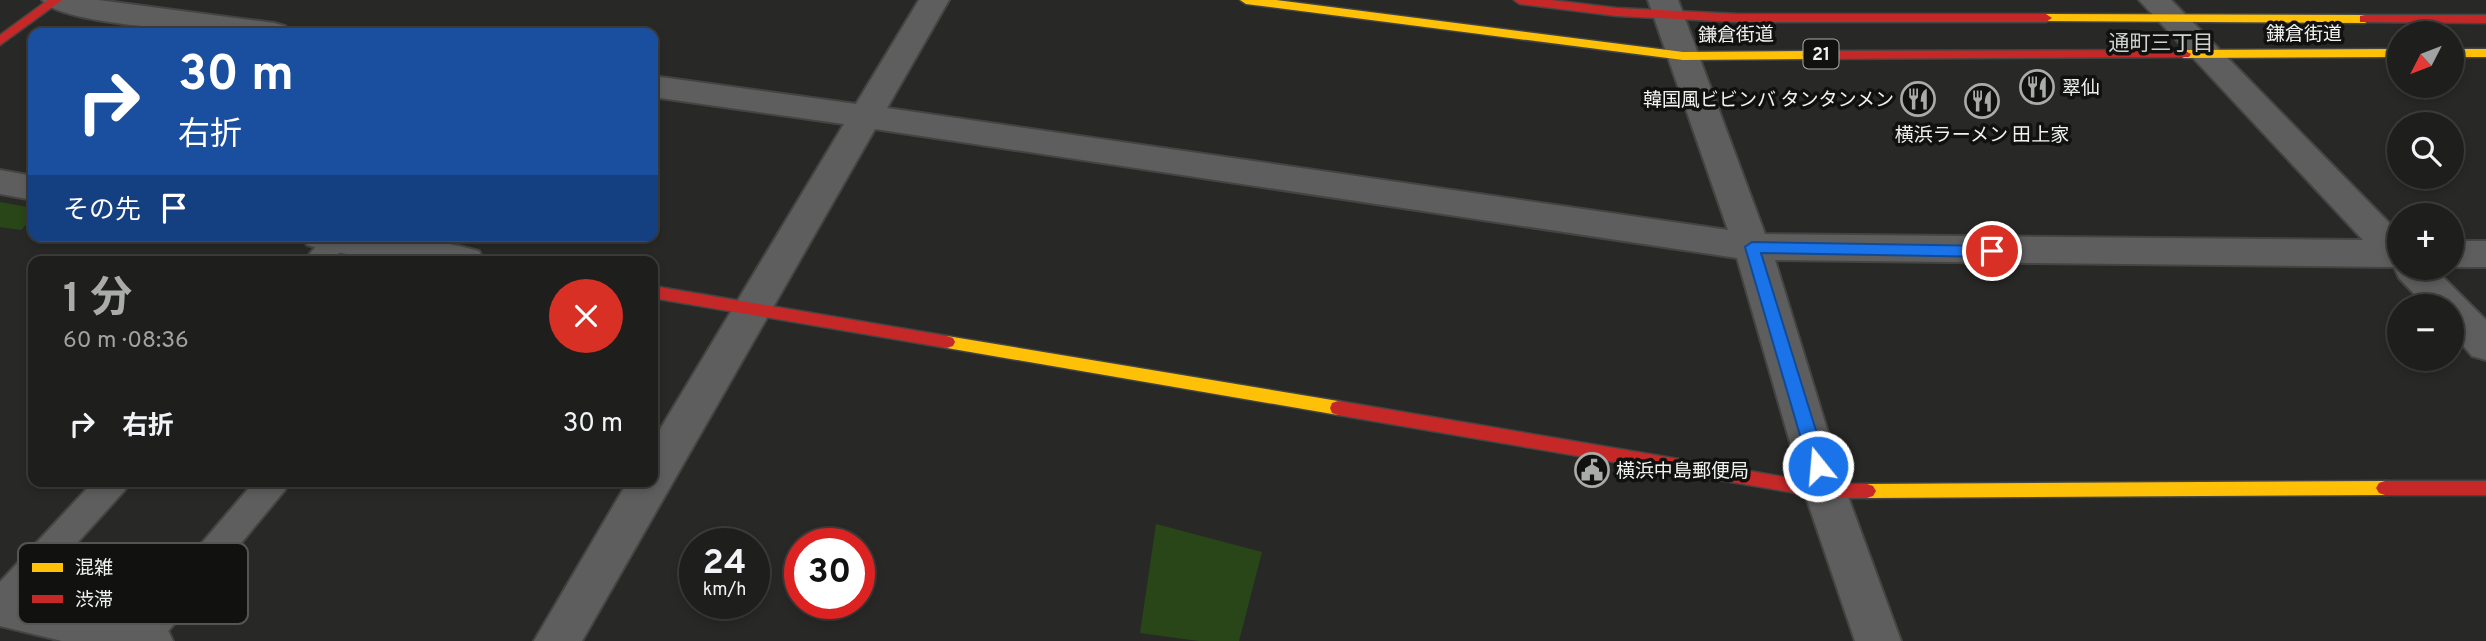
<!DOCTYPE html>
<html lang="ja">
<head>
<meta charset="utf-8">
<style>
  :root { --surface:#1e1f1d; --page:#2b2c2a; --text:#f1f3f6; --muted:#a1a2a4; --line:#3c3d3b; --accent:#aaaca9 }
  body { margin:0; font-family:Overpass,"Noto Sans JP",sans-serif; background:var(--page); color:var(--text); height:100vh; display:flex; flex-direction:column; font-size:26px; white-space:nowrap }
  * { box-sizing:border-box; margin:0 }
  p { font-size:23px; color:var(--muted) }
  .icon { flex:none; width:38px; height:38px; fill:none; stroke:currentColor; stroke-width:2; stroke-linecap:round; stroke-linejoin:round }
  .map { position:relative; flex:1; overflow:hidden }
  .side { position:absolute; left:28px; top:256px; width:630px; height:231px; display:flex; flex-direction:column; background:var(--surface); border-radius:14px; box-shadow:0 4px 10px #0003,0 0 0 2px var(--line) }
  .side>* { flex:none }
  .top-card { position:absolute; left:28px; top:28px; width:630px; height:214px; border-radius:14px; box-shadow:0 4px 10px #0003,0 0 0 2px var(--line); background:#1a4fa0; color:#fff; overflow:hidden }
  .needle { width:46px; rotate:228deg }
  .controls { position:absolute; left:2387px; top:21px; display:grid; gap:14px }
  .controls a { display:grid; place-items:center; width:77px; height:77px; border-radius:50%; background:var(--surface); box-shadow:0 4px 10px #0003,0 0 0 2px var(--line); font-size:35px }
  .speed { position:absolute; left:679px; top:528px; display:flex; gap:14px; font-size:35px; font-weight:700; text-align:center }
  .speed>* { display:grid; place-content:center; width:91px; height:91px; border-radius:50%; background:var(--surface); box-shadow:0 4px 10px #0003,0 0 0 2px var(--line); line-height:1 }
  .speed small { font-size:18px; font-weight:400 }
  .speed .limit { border:10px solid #d22; background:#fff; color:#111 }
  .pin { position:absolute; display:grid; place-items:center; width:60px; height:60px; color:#fff; margin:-30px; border:4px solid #fff; border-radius:50%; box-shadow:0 2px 7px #0007 }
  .me { position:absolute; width:77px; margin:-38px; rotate:343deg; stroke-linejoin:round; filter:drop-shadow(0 0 5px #0008) }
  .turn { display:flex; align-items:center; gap:24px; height:147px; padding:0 35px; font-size:32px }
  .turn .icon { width:91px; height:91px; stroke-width:2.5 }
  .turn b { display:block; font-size:49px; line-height:60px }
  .then { display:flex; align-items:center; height:66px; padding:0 35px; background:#0003; gap:14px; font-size:26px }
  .round { display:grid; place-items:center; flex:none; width:74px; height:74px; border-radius:37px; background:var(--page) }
  .overview { display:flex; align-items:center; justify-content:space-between; height:119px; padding:0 35px }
  h1 { font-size:42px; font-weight:700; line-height:52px; color:var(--accent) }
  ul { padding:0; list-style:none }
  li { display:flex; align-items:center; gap:21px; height:98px; padding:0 35px }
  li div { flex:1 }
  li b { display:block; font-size:26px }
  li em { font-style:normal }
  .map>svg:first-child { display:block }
</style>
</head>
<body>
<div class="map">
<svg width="2486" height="641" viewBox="0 0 2486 641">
  <rect width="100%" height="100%" fill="#282927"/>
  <path fill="#294618" d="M0 202 33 208V218L21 230 0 227Z
    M1156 524 1262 552 1239 641H1199L1140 633Z"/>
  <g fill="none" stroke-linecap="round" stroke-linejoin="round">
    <g stroke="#444543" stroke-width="4">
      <path id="lane" d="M324 236H349L350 239 333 261H304Z
        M94 481H129L125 490 12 615 0 620V582Z
        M255 481H289L285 490 160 641H125L129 628Z"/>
    </g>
    <g stroke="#444543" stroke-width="4">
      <path id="street" d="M42 0H98L274 23 285 26 290 33C251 35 61 28 42 0Z
        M919 0H949L887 108 1728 230 1648 0H1678L1765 234 2363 240 2139 0H2171L2399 233V268H2434L2486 320V360L2472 356 2452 333V306H2426L2399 278 2394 267 1775 260 1846 491 1901 641H1855L1804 491 1737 258 875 129 582 641H534L628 481H653V441L844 124 653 97V76L856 104Z
        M0 170 33 176V200L0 194Z
        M302 236C362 236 421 234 479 251L484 261C424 261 365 262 307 245Z
        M2452 241H2486V267H2452Z
        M0 586 150 620 166 626 173 641H62L0 626Z"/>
    </g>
    <g stroke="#444543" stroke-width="3">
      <path id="slow" d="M1240 0H1276L1683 52 1809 51 1816 55 1809 59 1683 60 1246 4Z
        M2046 14 2365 15 2371 19 2365 23 2042 21 2040 18Z
        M2399 49V57L2184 58 2177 54 2184 50Z
        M2452 49H2486V57H2452Z
        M947 336 1338 401 1344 403 1346 408 1344 413 1338 415 947 348 941 346 939 342 941 338Z
        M2385 481 2391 483 2394 488 2391 493 2385 495 1867 498 1861 496 1858 491 1861 486 1867 484Z"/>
    </g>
    <g stroke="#444543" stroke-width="3">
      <path id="jam" d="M48 0H62L0 45V35Z
        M1514 0H1551L1617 8 1738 14H2046L2052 18 2046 22H1738L1617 16 1520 4Z
        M2365 15H2486V23L2360 22V16Z
        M2184 50 2191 54 2189 57 1809 59 1802 55 1809 51Z
        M653 286 947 336 953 338 955 342 953 346 947 348 653 298Z
        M1338 401 1825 484H1867L1873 486 1876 491 1873 496 1867 498H1825L1338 415 1332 413 1330 408 1332 403Z
        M2385 481H2486V495H2385L2379 493 2376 488 2379 483Z"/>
    </g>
    <use href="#lane" fill="#5d5e5d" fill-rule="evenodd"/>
    <use href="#street" fill="#5d5e5d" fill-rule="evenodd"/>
    <use href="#slow" fill="#ffc107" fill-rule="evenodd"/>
    <use href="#jam" fill="#c62828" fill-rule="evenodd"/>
  </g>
  <path fill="#1a73e8" stroke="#114b97" stroke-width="2" d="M1752 242 1992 246 2000 251 1992 257 1761 253 1827 466 1824 471 1818 473 1812 471 1809 466 1745 247Z"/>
  <defs>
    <g id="restaurant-ring" transform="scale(1.75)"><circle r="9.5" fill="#111210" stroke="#aaaca9" stroke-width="1.5"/><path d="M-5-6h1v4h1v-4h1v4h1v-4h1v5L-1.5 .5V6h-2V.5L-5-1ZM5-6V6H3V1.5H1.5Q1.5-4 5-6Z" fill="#aaaca9"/></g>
    <g id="civic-ring" transform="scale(1.75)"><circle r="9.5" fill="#111210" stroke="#aaaca9" stroke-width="1.5"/><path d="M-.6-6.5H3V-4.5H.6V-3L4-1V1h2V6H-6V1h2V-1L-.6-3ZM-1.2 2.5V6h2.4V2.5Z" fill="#aaaca9"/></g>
  </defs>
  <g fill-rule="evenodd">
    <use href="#restaurant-ring" x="2037" y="87"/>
    <use href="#restaurant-ring" x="1918" y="99"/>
    <use href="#restaurant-ring" x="1982" y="101"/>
    <use href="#civic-ring" x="1592" y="470"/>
  </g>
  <g text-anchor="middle" stroke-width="7" stroke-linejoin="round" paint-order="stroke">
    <rect fill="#111210" stroke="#adafac" stroke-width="2" x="1803.5" y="39.5" width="35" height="29" rx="5"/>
    <g font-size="18" font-weight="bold" fill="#f0f2ef">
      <text x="1821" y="60">21</text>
    </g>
    <g font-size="19" fill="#f0f2ef" stroke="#111210">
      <text x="2304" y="40">鎌倉街道</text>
      <text transform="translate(1736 34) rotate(-1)" y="7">鎌倉街道</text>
    </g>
    <g font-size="19" fill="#f0f2ef" stroke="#111210" text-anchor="start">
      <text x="2062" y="94">翠仙</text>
      <text x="1894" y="106" text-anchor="end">韓国風ビビンバ タンタンメン</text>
      <text x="1982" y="141" text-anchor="middle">横浜ラーメン 田上家</text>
      <text x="1616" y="477">横浜中島郵便局</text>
    </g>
    <g font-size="21" fill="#cfd3ce" stroke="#111210">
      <text x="2161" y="50">通町三丁目</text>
    </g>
  </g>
  <rect x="18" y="543" width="230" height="81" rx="10" fill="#111210" stroke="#545553" stroke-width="2"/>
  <rect x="32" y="563" width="31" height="9" fill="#ffc107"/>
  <rect x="32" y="595" width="31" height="8" fill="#c62828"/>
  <g font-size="19" fill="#f0f2ef">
    <text x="75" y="574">混雑</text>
    <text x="75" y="606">渋滞</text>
  </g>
</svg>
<div class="controls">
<a><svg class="needle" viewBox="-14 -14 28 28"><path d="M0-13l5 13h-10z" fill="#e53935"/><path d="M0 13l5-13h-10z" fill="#a1a2a4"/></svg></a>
<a><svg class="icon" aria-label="search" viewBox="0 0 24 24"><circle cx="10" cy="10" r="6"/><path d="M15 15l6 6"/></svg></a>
<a>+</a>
<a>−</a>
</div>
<div class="speed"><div>24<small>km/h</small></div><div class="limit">30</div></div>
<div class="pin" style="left:1992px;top:251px;background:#d93025"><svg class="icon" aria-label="arrive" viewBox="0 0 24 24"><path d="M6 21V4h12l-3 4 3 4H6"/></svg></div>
<svg class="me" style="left:1818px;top:466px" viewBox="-20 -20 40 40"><circle r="17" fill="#1a73e8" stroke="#fff" stroke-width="3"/><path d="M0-11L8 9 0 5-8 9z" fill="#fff"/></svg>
<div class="top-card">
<div class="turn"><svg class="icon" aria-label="right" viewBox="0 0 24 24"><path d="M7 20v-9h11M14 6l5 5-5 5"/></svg><div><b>30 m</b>右折</div></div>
<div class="then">その先<svg class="icon" aria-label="arrive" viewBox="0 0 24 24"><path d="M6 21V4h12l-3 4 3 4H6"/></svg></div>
</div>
<section class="side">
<div class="overview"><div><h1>1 分</h1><p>60 m · 08:36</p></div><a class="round" style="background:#d93025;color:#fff"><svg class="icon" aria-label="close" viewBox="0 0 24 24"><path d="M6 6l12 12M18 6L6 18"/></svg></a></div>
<ul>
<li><svg class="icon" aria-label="right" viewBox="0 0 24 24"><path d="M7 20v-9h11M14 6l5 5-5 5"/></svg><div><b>右折</b></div><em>30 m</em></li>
</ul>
</section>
</div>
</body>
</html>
